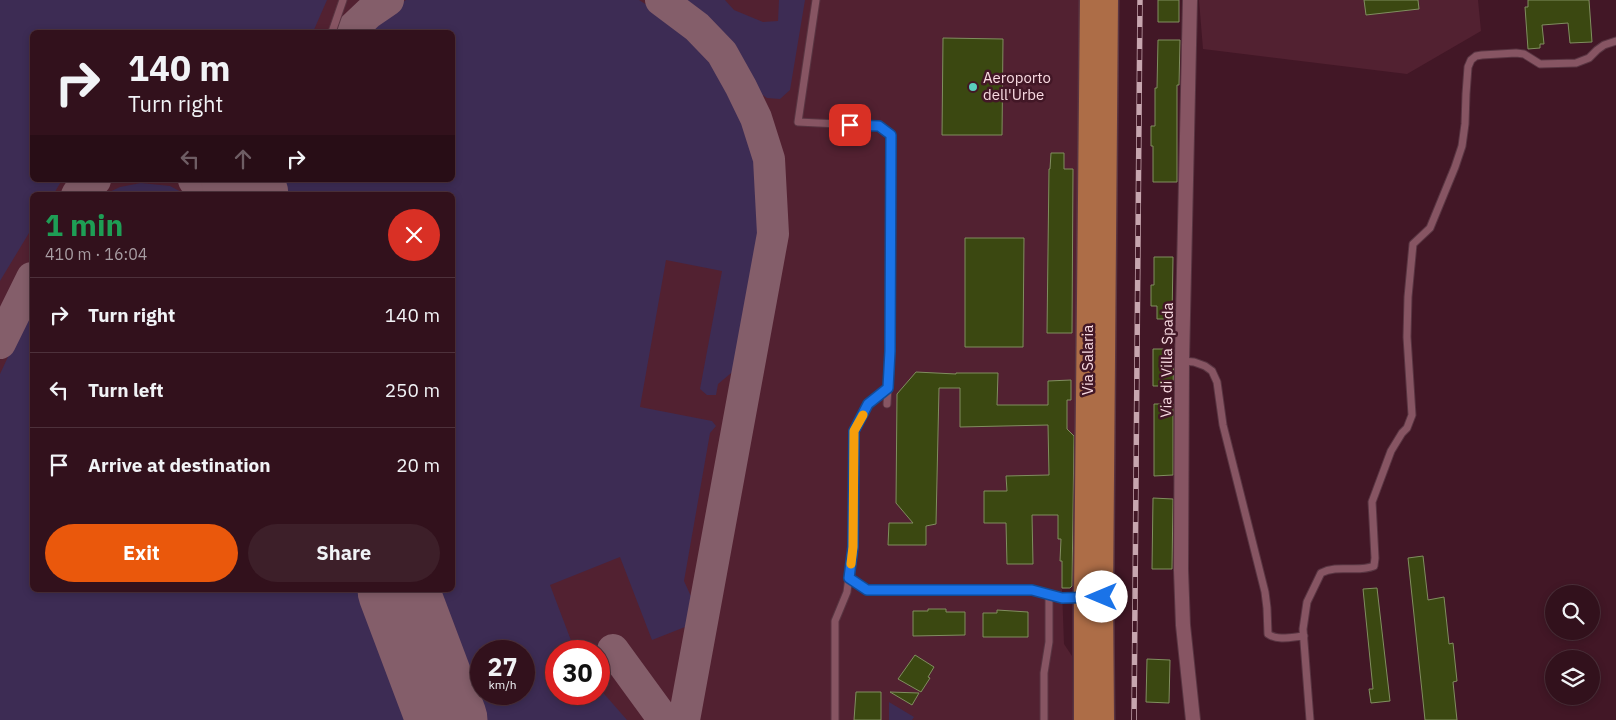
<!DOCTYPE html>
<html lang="en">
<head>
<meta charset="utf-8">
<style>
  :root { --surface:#32111c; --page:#3d1f29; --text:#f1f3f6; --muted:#a89da3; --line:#4d313b; --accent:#ea580c }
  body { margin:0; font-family:"IBM Plex Sans",sans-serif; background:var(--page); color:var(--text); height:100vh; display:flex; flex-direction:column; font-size:19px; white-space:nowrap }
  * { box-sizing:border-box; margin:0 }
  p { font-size:16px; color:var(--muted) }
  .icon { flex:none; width:28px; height:28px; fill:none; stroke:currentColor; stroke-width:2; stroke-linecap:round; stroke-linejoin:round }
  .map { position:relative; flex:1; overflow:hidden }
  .sheet { position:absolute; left:30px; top:192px; width:425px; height:400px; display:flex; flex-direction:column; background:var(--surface); border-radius:8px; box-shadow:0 2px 8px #0003,0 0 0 1px var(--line) }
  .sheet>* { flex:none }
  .guide { position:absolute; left:30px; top:30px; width:425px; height:152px; border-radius:8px; box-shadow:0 2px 8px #0003,0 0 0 1px var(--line); background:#32111c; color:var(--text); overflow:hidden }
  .tools { position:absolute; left:1545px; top:585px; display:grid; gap:10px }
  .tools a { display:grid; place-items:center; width:55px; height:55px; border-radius:50%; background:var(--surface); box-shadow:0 2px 8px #0003,0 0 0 1px var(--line); font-size:25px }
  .speed { position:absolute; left:470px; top:640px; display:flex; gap:10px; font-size:25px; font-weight:700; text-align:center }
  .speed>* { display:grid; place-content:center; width:65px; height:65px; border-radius:50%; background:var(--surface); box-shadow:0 2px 8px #0003,0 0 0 1px var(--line); line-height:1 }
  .speed small { font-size:12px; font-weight:400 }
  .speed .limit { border:8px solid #d22; background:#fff; color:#111 }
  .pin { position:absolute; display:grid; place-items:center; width:42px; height:42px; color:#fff; margin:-21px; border-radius:10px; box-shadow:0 2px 8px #0006 }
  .me { position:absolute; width:55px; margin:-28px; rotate:270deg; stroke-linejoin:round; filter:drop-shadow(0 0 4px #0008) }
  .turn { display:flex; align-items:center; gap:18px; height:105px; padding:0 15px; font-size:22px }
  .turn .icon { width:65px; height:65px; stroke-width:2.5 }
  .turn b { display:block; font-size:35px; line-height:42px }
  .lanes { display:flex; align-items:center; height:48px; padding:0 15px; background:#0003; justify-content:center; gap:25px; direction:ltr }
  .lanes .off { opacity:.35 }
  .round { display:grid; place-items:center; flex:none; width:52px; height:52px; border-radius:26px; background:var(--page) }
  .head { display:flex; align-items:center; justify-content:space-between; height:85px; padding:0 15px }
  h1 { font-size:30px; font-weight:700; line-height:38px; color:#1e9e55 }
  .cta { display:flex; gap:10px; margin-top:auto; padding:10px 15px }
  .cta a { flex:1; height:58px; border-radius:30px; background:var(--accent); color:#fff; font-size:20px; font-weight:700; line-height:58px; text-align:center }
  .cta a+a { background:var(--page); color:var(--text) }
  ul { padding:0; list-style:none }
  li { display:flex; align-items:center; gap:15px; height:75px; padding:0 15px; border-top:1px solid var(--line) }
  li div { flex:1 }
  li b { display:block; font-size:19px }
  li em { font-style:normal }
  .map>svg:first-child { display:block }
</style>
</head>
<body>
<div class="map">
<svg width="1616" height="720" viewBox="0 0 1616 720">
  <rect width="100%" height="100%" fill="#421726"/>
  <path fill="#522131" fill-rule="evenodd" d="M0 0H1082L1075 584 1070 588 1062 589 1064 644 1072 656 1073 720H0ZM32 32H452V180H32ZM32 195H452V590H32ZM481 651H524V694H481ZM556 651H599V694H556Z
    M1199 0H1478L1481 31 1407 74 1203 49Z"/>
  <path fill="#3d2c54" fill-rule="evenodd" d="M0 0H327L313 32H32V180H62L53 195H32V228L0 281Z
    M406 0H639L669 19 692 39 719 70 735 99 754 150 759 195 758 242 736 369 718 384 716 395H707L700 389 722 271 666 260 640 407 712 421 716 426 710 433 684 581 694 603 685 627 652 640 620 557 550 585 575 651H556V694H599V688L627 720H475L426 590H452V195H276L275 193 277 180H452V32H364L383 13ZM524 651V694H481V651Z
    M686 0H725L734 10 763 22 778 21 779 0H805L790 90 780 99 767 98 757 91 718 34 687 5Z
    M141 183 170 186 187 195H103L120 187Z
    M32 305V590H364L414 720H0V374Z
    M889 702 914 717 912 720H889Z"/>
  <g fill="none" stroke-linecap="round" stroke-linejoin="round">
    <path stroke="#845e6a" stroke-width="32" d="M661 0 697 27 722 53 741 87 756 118 769 159 773 234 684 720
      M349 32 369 13 388 0
      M194 180 219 195
      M77 195 81 189 95 180
      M260 195 264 180
      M0 343 32 278
      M613 650 664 720"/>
    <path stroke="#845e6a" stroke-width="81" d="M242 180 248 195
      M398 590 447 720"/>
  </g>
  <path fill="#3b4811" stroke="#808e5f" d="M1158 0H1179V22H1158Z
    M1364 0H1418L1419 9 1366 15Z
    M1528 0H1589L1592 42 1570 43 1568 23 1542 25 1544 44H1540V48L1528 49 1525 7H1528Z
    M943 38 1003 39 1002 135H942Z
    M1158 40H1180L1179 85H1177V182H1153V146H1151V126H1155V88H1157Z
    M1051 153H1064V169H1073L1072 333H1047L1049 169H1050Z
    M965 238H1024L1023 347H965Z
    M1154 257H1173L1172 319H1157V306H1151V285H1154Z
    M1153 349H1174L1173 386H1153Z
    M916 372 956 374V373H998L997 405H1048V381L1071 380V400H1067V429L1074 436 1072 586 1070 588H1062V561H1060L1061 539H1058V515H1032L1033 564H1007L1006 523H984V491H1007L1006 476 1049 475 1048 425 960 427V388H939L936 524 926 526V545H888L889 523H913L896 503 897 394Z
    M1154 404H1173V475L1154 476Z
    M1153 498 1173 499 1172 569H1152Z
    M1423 556 1428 600 1444 597 1449 644 1453 643 1457 681 1453 682 1457 720H1425L1408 558Z
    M1377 588 1390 701 1371 703 1369 689H1373L1363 589Z
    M928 609H946V612H965V635L913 636V611H928Z
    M997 610 1028 612V637H983V613H997Z
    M915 655 934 667 928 677 930 678 921 692 898 679Z
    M1147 659 1170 660 1169 703 1146 702Z
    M856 692H881V720H854Z
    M890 692 919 693 912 705Z"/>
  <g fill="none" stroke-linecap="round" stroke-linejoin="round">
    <g stroke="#593542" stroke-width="9">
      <path id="lane" d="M816 0 798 122 879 126 891 135 890 351 887 404
        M332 32 343 0
        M1182 361 1194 362 1205 366 1212 371 1217 382 1223 425 1265 592 1267 608 1268 634C1278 641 1292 637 1304 636
        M849 578 867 590H1032L1049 594V642L1044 673V720
        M1049 594 1062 598 1082 597
        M835 720V621L847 592 853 547 854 431 868 404 888 388
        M1310 720 1303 629 1307 602 1321 573C1338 564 1357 573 1374 566L1375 558 1372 502 1391 451 1402 433 1407 428 1412 415 1407 337 1408 297 1413 244 1430 228 1455 167 1462 146 1465 124 1466 94 1468 67 1471 60 1476 56 1482 55 1516 53 1524 54 1540 64 1576 63 1589 58 1597 50 1604 45 1616 41"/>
    </g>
    <g stroke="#593542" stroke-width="16">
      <path id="street" d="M1190 0 1182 361 1181 570 1183 625 1193 720"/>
    </g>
    <g stroke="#593542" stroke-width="25">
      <path id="primary" d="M1085 720V597L1091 0
        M1103 720 1102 597 1107 0"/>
    </g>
    <use href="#lane" stroke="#875563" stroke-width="7"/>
    <use href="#street" stroke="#875563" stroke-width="14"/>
    <use href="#primary" stroke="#ad6d47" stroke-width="22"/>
    <g stroke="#c7a6af" stroke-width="5.5">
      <path id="rail" d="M1134 720 1140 0"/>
    </g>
    <use href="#rail" stroke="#421726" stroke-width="4" stroke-dasharray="11" stroke-linecap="butt"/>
  </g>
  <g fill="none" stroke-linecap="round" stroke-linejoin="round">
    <g stroke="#114b97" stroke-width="12">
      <path id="route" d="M850 125 879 126 891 135 890 351 888 388 868 404 854 431 853 547 849 578 867 590H1032L1062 598 1102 597"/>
    </g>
    <use href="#route" stroke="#1a73e8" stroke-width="9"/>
    <path stroke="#f59e0b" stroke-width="9" d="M851 564 853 547 854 431 863 415"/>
  </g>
  <circle fill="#5acebd" stroke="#421726" stroke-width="2" cx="973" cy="87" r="5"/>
  <g text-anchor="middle" stroke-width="5" stroke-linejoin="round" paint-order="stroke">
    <g font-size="15" fill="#f9dbe2" stroke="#421726" text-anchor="start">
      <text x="983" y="83">Aeroporto<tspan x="983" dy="17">dell'Urbe</tspan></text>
    </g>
    <g font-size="15" fill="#f9dbe2" stroke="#421726">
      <text transform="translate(1088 360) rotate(-90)" y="5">Via Salaria</text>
      <text transform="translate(1167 360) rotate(-89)" y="5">Via di Villa Spada</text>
    </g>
  </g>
</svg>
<div class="tools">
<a><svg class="icon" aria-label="search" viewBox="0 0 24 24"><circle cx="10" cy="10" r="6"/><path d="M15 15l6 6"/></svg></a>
<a><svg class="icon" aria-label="layers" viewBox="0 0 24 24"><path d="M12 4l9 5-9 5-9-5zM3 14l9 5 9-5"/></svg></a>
</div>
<div class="speed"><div>27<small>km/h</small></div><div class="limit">30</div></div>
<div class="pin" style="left:850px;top:125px;background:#d93025"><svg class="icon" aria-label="arrive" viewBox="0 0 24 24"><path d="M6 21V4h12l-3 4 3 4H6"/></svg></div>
<svg class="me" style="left:1102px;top:597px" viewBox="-20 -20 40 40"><circle r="19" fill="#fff"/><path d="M0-13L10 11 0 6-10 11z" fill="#1a73e8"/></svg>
<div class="guide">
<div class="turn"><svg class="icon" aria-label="right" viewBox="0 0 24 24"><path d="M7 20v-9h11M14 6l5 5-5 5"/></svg><div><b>140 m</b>Turn right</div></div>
<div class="lanes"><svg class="icon off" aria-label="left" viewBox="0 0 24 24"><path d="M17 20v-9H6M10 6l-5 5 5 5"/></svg><svg class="icon off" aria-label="ahead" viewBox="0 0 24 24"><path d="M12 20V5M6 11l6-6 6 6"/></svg><svg class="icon" aria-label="right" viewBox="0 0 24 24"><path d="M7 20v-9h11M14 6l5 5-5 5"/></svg></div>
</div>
<section class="sheet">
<div class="head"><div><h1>1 min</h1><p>410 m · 16:04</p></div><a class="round" style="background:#d93025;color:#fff"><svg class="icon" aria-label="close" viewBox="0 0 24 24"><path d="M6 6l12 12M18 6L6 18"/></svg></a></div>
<ul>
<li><svg class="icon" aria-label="right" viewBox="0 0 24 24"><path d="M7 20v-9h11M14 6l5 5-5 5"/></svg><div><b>Turn right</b></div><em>140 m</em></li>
<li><svg class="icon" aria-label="left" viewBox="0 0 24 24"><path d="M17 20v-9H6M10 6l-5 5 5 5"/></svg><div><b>Turn left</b></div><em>250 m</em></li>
<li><svg class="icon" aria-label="arrive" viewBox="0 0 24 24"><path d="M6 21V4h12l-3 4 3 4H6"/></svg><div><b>Arrive at destination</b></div><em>20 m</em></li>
</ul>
<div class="cta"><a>Exit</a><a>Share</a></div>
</section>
</div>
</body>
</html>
